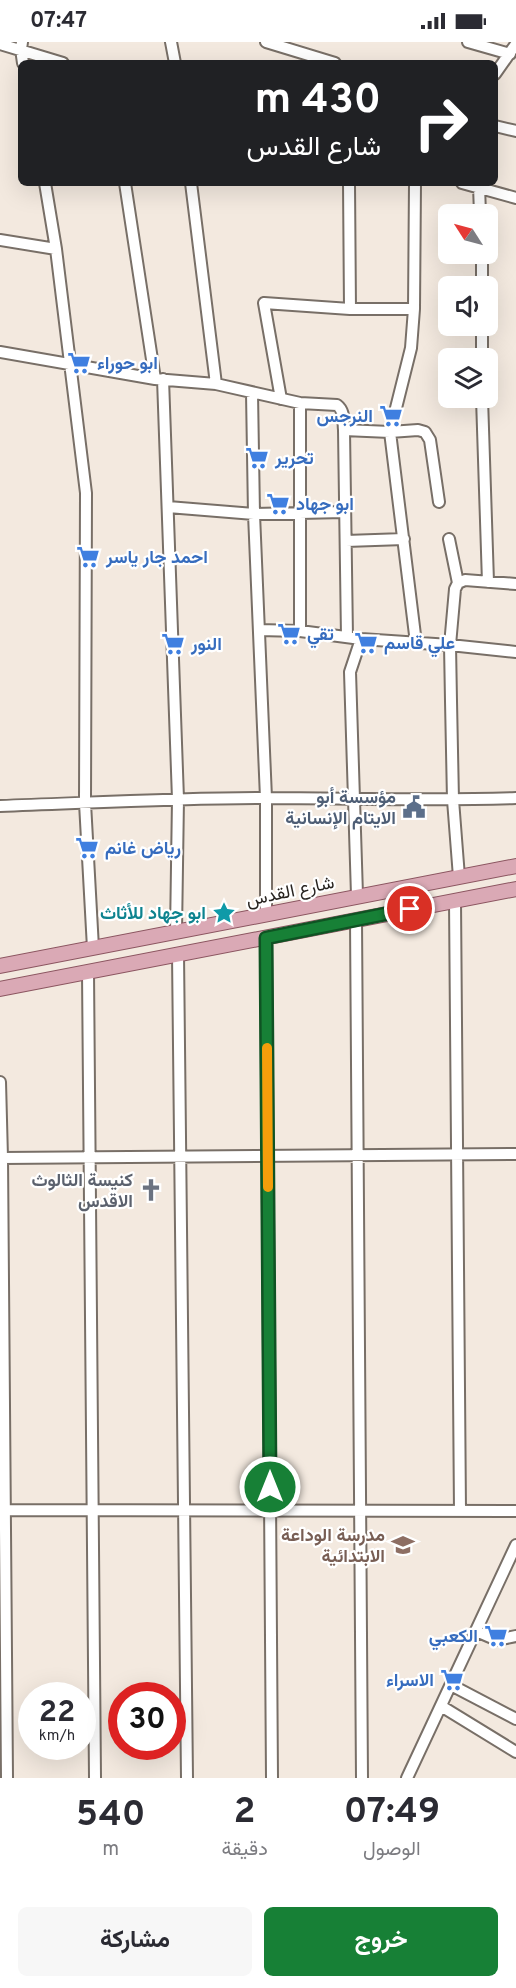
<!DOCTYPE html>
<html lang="ar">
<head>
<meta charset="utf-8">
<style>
  :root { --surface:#fff; --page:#f7f7f7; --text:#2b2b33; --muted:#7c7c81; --accent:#178036 }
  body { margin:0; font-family:Overpass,Vazirmatn,sans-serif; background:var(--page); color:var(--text); direction:rtl; height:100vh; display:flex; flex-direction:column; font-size:22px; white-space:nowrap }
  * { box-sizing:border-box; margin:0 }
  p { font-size:20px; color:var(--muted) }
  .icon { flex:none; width:33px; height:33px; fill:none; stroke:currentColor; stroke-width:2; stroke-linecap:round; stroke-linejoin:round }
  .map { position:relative; height:1736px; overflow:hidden; direction:ltr }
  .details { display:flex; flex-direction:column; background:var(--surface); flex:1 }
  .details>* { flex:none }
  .hud { position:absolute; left:18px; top:18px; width:480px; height:126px; border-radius:9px; box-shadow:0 6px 24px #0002; direction:rtl; background:#202124; color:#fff; overflow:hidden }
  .needle { width:39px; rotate:306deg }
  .tools { position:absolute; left:438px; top:162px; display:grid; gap:12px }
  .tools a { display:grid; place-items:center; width:60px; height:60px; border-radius:9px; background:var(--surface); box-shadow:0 6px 24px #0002; font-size:30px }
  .speed { position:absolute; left:18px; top:1640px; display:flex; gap:12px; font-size:30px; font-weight:700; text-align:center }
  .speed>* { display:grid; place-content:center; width:78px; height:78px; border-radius:50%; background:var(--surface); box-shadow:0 6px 24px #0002; line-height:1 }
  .speed small { font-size:15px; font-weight:400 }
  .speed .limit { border:9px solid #d22; background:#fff; color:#111 }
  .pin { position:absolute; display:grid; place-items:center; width:51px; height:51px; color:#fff; margin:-26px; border:3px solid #fff; border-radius:50%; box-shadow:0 2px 6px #0007 }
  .me { position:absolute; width:66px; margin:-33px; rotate:0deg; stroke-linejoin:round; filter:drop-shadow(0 0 4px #0008) }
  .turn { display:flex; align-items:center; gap:21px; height:126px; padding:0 18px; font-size:27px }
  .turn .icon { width:78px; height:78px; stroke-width:2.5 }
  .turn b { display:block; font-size:42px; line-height:51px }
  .eta { display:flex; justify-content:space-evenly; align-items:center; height:102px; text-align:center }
  .eta b { font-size:36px; font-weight:700; line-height:42px }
  .primary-button { display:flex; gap:12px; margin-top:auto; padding:12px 18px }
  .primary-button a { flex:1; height:69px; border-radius:9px; background:var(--accent); color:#fff; font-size:24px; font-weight:700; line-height:69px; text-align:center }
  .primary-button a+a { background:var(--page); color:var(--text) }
  .status { display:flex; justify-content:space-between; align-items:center; height:42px; padding:0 30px; background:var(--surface); direction:ltr }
  .status svg { height:16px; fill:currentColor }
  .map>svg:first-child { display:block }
</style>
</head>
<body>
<div class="status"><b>07:47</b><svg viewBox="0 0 49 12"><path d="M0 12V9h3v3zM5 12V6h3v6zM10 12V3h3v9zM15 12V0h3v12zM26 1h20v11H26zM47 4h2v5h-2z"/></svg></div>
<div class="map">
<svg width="516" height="1736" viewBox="0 0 516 1736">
  <rect width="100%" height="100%" fill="#f3e9df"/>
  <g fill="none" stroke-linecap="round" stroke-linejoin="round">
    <g stroke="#786f67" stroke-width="14">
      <path id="minor" d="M22 0 21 7 23 21
        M171 0 175 21
        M266 0 335 21
        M468 0 510 12
        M0 2 63 21
        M495 32 516 2
        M495 84 516 89
        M45 141 56 207 86 451 85 761 93 906
        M125 141 155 337
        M191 141 216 342
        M349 141 350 267
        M415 141 414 267 411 306 390 390 416 601
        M462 141 516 156
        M479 144 480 172
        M0 198 56 207
        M482 212V244
        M0 310 155 337 216 342 300 361 337 363C345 369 343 379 344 388L347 595
        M482 316V284
        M163 337 178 757 176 890
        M252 351 254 472 266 756V873
        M482 356 488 540
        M281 357 264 261 350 267H414
        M344 388 390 390 418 388 425 390 430 398 439 460
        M168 465 254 472 344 470
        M449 497 458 541 455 547 450 603 451 659 453 758 459 835
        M346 499 404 497
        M458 541 465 538 516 542
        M259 588 300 589 361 597 450 603 516 610
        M300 589V361
        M0 764C88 761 176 756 265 756 349 756 432 759 516 756
        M357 853 350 630 361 597
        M455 859 460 1469
        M356 878 362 1736
        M266 896 272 1736
        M178 912 187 1736
        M88 930 95 1736
        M0 1040 2 1116 7 1736
        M2 1116 516 1112
        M5 1468 516 1469
        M476 1589 497 1598 516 1594
        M451 1643 516 1677
        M441 1664 516 1710
        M407 1736 516 1503"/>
    </g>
    <g stroke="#8b5560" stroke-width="16">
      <path id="major" d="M0 924 516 824
        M0 947 516 847"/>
    </g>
    <use href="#minor" stroke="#fff" stroke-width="10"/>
    <use href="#major" stroke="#daa9b5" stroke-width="14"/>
  </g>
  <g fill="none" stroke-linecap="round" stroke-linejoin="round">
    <g stroke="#0f5323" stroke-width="15">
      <path id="route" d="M270 1445 266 896 410 867"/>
    </g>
    <use href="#route" stroke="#178036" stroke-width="10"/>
    <path stroke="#f59e0b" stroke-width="10" d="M267 1006 268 1145"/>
  </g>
  <defs>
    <g id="supermarket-bare" transform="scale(1.8)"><path d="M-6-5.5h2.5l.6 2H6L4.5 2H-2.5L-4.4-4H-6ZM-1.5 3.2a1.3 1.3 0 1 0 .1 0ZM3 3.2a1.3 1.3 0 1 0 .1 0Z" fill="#3f7fe0" stroke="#fff" stroke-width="2.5" paint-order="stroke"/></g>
    <g id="civic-bare" transform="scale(1.8)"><path d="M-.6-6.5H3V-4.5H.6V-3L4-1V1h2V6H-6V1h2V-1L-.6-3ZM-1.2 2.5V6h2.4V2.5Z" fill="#5c6f8a" stroke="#fff" stroke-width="2.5" paint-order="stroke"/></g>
    <g id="sight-bare" transform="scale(1.8)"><path d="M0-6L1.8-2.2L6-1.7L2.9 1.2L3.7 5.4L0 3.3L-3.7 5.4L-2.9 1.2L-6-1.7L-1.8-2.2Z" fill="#0f9aa8" stroke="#fff" stroke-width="2.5" paint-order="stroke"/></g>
    <g id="church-bare" transform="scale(1.8)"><path d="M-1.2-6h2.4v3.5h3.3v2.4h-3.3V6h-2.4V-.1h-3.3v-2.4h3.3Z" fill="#6b7280" stroke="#fff" stroke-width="2.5" paint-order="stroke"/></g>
    <g id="school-bare" transform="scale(1.8)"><path d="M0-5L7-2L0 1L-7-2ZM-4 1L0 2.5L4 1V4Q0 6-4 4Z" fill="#8d6e63" stroke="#fff" stroke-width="2.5" paint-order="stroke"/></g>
  </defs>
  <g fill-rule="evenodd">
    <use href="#supermarket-bare" x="79" y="321"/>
    <use href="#supermarket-bare" x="391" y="374"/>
    <use href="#supermarket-bare" x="257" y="416"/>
    <use href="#supermarket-bare" x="278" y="462"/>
    <use href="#supermarket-bare" x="88" y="515"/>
    <use href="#supermarket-bare" x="289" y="592"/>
    <use href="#supermarket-bare" x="366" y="601"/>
    <use href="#supermarket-bare" x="173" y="602"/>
    <use href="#civic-bare" x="414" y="765"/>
    <use href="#supermarket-bare" x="87" y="806"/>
    <use href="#sight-bare" x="224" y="871"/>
    <use href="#church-bare" x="151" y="1148"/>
    <use href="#school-bare" x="403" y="1503"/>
    <use href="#supermarket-bare" x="496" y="1594"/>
    <use href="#supermarket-bare" x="452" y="1638"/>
  </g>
  <g text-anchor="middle" stroke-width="4.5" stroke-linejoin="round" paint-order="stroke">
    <g font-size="18" font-weight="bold" fill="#366cbe" stroke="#fff" text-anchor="start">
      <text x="97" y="327">ابو حوراء</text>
      <text x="373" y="380" text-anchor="end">النرجس</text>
      <text x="275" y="422">تحرير</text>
      <text x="296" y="468">ابو جهاد</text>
      <text x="106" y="521">احمد جار ياسر</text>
      <text x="307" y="598">تقي</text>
      <text x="384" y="607">علي قاسم</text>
      <text x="191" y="608">النور</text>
      <text x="105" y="812">رياض غانم</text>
      <text x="478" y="1600" text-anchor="end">الكعبي</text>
      <text x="434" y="1644" text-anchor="end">الاسراء</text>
    </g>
    <g font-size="18" font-weight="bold" fill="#4e5e75" stroke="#fff" text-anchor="end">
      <text x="396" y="761">مؤسسة أبو<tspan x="396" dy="21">الايتام الإنسانية</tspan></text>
    </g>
    <g font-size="18" fill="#282420" stroke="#fff">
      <text transform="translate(290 849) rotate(-12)" y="6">شارع القدس</text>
    </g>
    <g font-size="18" font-weight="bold" fill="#0d838f" stroke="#fff" text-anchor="end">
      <text x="206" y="877">ابو جهاد للأثاث</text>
    </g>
    <g font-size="18" font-weight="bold" fill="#5b616d" stroke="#fff" text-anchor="end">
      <text x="133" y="1144">كنيسة الثالوث<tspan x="133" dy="21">الاقدس</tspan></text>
    </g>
    <g font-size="18" font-weight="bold" fill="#785e54" stroke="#fff" text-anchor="end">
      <text x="385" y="1499">مدرسة الوداعة<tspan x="385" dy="21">الابتدائية</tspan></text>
    </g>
  </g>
</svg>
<div class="tools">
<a><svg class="needle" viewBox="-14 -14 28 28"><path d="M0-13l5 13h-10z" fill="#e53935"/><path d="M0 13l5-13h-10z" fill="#7c7c81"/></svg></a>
<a><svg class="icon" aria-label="sound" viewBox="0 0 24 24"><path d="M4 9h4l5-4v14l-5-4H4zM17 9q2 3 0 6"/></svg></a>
<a><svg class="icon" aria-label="layers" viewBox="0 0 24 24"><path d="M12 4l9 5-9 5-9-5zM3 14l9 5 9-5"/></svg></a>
</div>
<div class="speed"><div>22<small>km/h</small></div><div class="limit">30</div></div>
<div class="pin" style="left:410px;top:867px;background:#d93025"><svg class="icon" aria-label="arrive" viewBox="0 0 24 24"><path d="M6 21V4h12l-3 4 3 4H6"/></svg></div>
<svg class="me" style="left:270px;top:1445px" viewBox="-20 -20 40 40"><circle r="17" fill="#178036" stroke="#fff" stroke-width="3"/><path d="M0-11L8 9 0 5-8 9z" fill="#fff"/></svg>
<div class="hud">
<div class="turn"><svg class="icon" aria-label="right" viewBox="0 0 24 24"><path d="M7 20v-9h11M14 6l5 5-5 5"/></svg><div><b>430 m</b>شارع القدس</div></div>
</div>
</div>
<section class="details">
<div class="eta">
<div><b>07:49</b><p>الوصول</p></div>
<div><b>2</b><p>دقيقة</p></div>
<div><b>540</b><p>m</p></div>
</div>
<div class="primary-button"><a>خروج</a><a>مشاركة</a></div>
</section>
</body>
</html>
